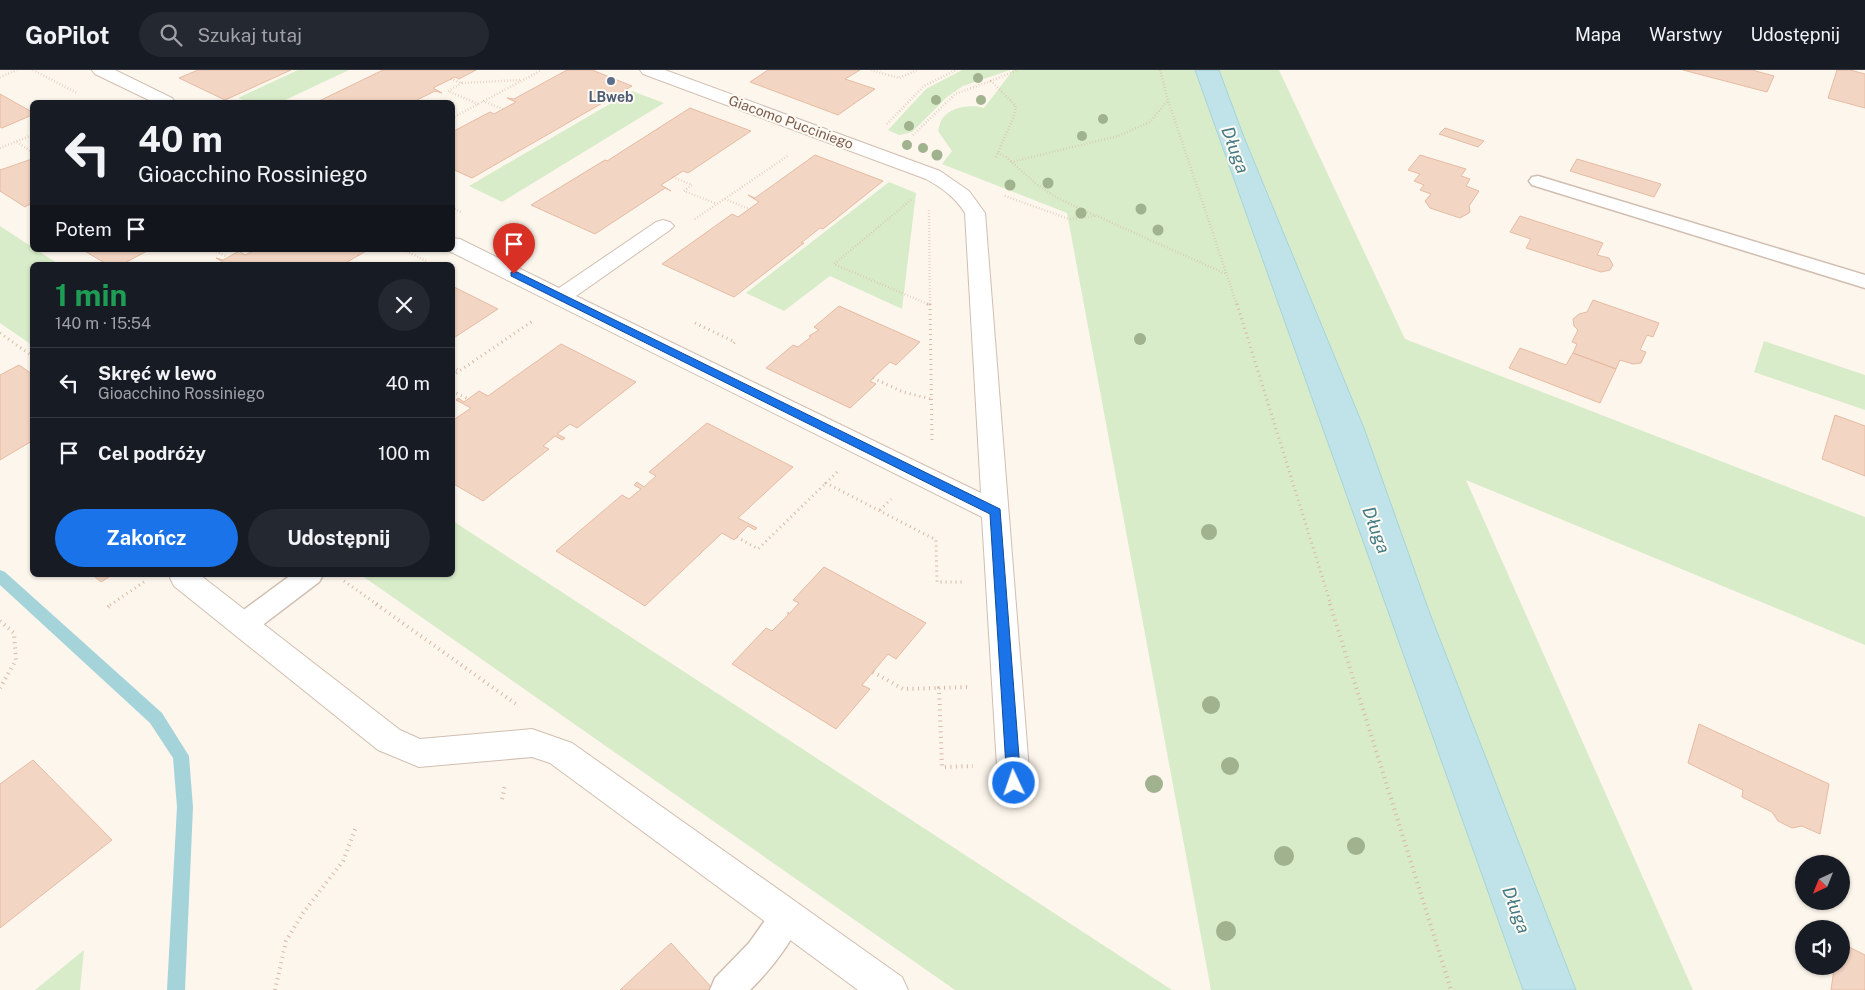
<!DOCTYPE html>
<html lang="pl">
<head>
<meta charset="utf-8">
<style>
  :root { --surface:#171b24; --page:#242831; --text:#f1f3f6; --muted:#9ea1a6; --line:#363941; --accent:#1a73e8 }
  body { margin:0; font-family:"Public Sans",sans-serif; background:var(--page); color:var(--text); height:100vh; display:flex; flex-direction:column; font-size:19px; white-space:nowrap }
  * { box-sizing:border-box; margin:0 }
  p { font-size:16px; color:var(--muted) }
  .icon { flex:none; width:28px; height:28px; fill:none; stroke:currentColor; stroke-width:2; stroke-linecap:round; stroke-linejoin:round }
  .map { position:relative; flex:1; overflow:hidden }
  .panel { position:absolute; left:30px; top:192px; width:425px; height:315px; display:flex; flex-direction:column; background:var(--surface); border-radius:8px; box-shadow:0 1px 4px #0004 }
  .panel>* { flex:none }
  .top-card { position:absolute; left:30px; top:30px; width:425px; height:152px; border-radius:8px; box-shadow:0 1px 4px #0004; background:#171b24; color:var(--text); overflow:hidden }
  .needle { width:32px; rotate:223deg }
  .buttons { position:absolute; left:1795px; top:785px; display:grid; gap:10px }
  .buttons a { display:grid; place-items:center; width:55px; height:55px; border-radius:50%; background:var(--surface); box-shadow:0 1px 4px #0004; font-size:25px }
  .pin { position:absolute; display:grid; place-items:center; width:42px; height:42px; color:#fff; margin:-51px -21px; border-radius:50% 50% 50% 0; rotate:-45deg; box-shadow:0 0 5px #0007 }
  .pin .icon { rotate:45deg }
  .me { position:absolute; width:55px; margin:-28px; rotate:357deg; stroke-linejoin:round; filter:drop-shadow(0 0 4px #0008) }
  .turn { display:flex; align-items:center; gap:18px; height:105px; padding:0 25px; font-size:22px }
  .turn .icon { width:65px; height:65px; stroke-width:2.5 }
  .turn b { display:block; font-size:35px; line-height:42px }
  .then { display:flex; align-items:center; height:48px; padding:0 25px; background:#0003; gap:10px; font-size:19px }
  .round { display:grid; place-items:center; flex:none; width:52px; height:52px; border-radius:26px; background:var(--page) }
  .overview { display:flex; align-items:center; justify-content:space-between; height:85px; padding:0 25px }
  h1 { font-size:30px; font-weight:700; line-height:38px; color:#1e9e55 }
  .primary-button { display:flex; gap:10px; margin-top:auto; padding:10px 25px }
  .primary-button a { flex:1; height:58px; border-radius:30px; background:var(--accent); color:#fff; font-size:20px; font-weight:700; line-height:58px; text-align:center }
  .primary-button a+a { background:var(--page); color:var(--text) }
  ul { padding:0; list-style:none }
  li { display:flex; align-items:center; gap:15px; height:70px; padding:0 25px; border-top:1px solid var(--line) }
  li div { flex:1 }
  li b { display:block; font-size:19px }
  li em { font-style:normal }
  header { display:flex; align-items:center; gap:30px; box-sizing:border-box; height:70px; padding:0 25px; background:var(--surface); border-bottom:1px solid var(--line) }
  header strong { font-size:24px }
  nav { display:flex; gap:28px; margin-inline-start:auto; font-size:18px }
  .search { width:350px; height:45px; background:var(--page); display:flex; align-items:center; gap:12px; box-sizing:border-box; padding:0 18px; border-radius:28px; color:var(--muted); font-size:19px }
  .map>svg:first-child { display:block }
</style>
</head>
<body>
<header>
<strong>GoPilot</strong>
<div class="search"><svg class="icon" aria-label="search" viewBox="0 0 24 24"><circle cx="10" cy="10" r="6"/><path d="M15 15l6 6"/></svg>Szukaj tutaj</div>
<nav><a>Mapa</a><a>Warstwy</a><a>Udostępnij</a></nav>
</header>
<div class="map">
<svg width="1865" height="920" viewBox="0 0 1865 920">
  <rect width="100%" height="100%" fill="#fdf6ec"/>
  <path fill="#d8ecc9" d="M298 0H349L281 32H249L238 28Z
    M962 0H1010L963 16 947 27 912 62 899 65 888 60 926 19Z
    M1013 0H1195L1523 920H1211L1067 143 942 94 952 81 938 61C939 57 940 52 942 49 951 36 971 34 984 38Z
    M1219 0H1279L1405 269 1865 447V575L1466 410 1693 920H1576L1429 541 1364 358 1244 67Z
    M632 21 664 33 502 132 469 116Z
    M889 112 916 123 902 239 830 206 784 241 746 223Z
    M0 156 32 177V180H37L60 195H32V275L0 253Z
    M1764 271 1865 305V340L1754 302Z
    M453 451 1172 920H955L361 505H452Z
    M84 880 80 920H35Z"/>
  <path fill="#bfe3e8" stroke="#a5d3da" d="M1195 0H1219L1244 67 1364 358 1429 541 1576 920H1523Z"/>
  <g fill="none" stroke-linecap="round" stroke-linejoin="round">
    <path fill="#a5d3da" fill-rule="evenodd" d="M0 500 5 502 162 643 189 686 193 737 185 920H167L177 737 173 688 150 653 0 515Z"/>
  </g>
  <path fill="#f3d5c3" stroke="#e6bba3" d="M198 0H291L225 30 179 8Z
    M383 0H476L459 9 455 7 433 18 442 23 435 21 413 32H317Z
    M567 0H592L632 16 472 108 452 99V62L490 42 494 44 516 32 507 28 514 29Z
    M768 0H860L845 9 875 19 838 45 750 12Z
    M1683 0H1752L1774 6 1767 22Z
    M1837 0H1850L1865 4V38L1828 28Z
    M0 24 32 42V45L2 58 0 57Z
    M690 38 751 61 688 103 683 101 661 115 671 121 665 118 595 164 531 135 605 90 607 91Z
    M1445 58 1484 71 1478 77 1439 64Z
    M815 85 883 111 823 159 820 158 801 173H804L734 227 662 194 732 144 738 147 759 132 748 125 755 128Z
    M1420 85 1466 99 1461 106 1470 109 1466 116 1479 121 1469 136 1470 141 1469 143 1460 148 1430 138 1425 131 1431 124 1420 120 1424 115 1414 111 1420 104 1408 100Z
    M32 89V133L25 137 0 121V100Z
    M1577 89 1661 114 1654 127 1570 101Z
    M1520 146 1603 173 1597 185 1609 188 1613 195 1610 200 1601 202 1526 178 1531 169 1510 162Z
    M83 180H149L121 195H108Z
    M255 180H368L342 195H228L216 188 223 190 239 181 245 185Z
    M452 216 498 239 452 269Z
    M1593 230 1659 253 1653 267 1647 265 1640 280 1646 282 1641 293 1633 294 1620 290 1616 299 1573 283 1577 274 1572 272 1578 260 1574 256 1573 249 1579 244 1587 242Z
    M839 236 920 272 896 295 890 292 870 311 876 314 850 338 766 298 793 275 798 277 811 267 809 266 819 260 814 257Z
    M561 274 636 312 577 358 570 354 557 364 565 368 562 370 555 366 543 376 549 379 483 431 452 413V351L471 338 456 330 458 328 464 332 479 321 488 326Z
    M1520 278 1566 295 1573 283 1616 299 1600 333 1509 298Z
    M19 295 32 304V371L0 390V305Z
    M1835 345 1865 356V406L1822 389Z
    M707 353 793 397 738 448 757 458 755 460 748 456 734 470 722 463 645 536 556 481 622 425 629 429 641 419 634 415 637 412 644 417 656 406 649 402Z
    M824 497 926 553 896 589 888 584 862 615 870 619 836 659 732 594 766 558 772 561 788 545V542L789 544 799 533 793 530Z
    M93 505H112L101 512Z
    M1699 654 1829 714 1820 764 1802 756 1792 758 1778 751 1772 742 1742 727 1743 720 1688 693Z
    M33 690 112 770 0 858V714Z
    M671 873 714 920H620Z
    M1841 873 1865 885V920H1831L1834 899 1828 896H1841Z"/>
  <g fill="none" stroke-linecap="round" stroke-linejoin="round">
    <g stroke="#d1beb0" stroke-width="3">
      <path id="service" d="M1538 106 1865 205V218L1532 115 1529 111 1532 107Z
        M291 505H323L319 512 252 563 243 566 234 563 230 555 234 547Z
        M787 830 798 835 803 846C791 874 772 898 750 920H710L715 908 749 873 776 835Z"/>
    </g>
    <g stroke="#d1beb0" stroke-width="2">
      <path id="minor" d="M92 0H115L172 28 175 32H153L95 4Z
        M640 0H665L940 101 969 121 985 143 1030 713 1026 723 1014 728 1002 723 998 713 982 447 447 180H452V168L460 169 559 218 656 152 663 150 670 152 674 156 670 160 576 226 981 423 965 143C955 127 942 118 926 109L643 4Z
        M171 505H200L400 660 420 669 532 659 572 673 902 907 908 920H858L550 693 532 687 419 697 378 680 174 516 170 508Z"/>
    </g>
    <path stroke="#d9b8a5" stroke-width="2.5" stroke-dasharray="0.5 2.5" stroke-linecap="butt" d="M33 0 77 23
      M871 0 899 8 917 0
      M1160 0 1168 30 1237 235
      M0 7 17 0
      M451 9 462 13 448 21 478 34
      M462 13 521 10
      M483 31 503 39
      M452 48 542 0
      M887 54 924 16 956 0
      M913 65 955 24 991 11
      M17 72 32 82
      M0 78 32 65
      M998 83 1006 87 1035 113 1059 129 1226 204
      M996 87 1014 46 1016 36 991 11 1017 0
      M1011 92 1118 66 1150 52 1168 30
      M673 107 692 115 684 121 717 134
      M1005 126 1069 149 1095 146
      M725 129 749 139
      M911 130 834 194 930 235
      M452 138 461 142
      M929 140 930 235
      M695 149 789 85
      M214 180 227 187
      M404 180 426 191"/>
    <path stroke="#d9b8a5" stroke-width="3" stroke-dasharray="1 4" stroke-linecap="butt" d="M927 234 930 235
      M930 234 932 372
      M1237 234 1331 535
      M695 253 735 272 732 275
      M0 263 32 286
      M452 297 460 301
      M452 306 534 250
      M873 308 903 322 931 329
      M452 321 468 329
      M837 402 826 413 936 470 937 512H963
      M880 440 891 429
      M737 467 758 479 826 413
      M344 511 378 535
      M110 535 147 510"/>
    <path stroke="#d9b8a5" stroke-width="4" stroke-dasharray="1 4.5" stroke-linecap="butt" d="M376 534 516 634
      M1330 534 1451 920
      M108 537 112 534
      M0 551 14 563 16 590 0 618
      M873 602 903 619 939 618
      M967 617 939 618 942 697 973 696
      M502 729 505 715
      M275 920 286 871 303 843 343 791 356 757"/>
    <use href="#service" fill="#fff" fill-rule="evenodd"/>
    <use href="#minor" fill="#fff" fill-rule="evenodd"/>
  </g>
  <g fill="#a0b28e">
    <circle cx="978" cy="8" r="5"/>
    <circle cx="936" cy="30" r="5"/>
    <circle cx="981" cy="30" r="5"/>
    <circle cx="1103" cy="49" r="5"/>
    <circle cx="909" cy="56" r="5"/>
    <circle cx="1082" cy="66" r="5"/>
    <circle cx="907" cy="75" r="5"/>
    <circle cx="923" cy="78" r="5"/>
    <circle cx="937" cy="85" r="5.5"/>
    <circle cx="1048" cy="113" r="5.5"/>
    <circle cx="1010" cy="115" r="5.5"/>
    <circle cx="1141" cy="139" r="5.5"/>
    <circle cx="1081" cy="143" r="5.5"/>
    <circle cx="1158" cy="160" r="5.5"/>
    <circle cx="1140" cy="269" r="6"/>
    <circle cx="1209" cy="462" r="8"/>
    <circle cx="1211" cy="635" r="9"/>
    <circle cx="1230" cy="696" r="9"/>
    <circle cx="1154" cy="714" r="9"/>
    <circle cx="1356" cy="776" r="9"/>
    <circle cx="1284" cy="786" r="10"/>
    <circle cx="1226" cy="861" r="10"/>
  </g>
  <path fill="#1a73e8" stroke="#114b97" d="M511 202H517L1000 439 1021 713 1019 717 1014 719 1009 717 1007 713 990 444 511 206Z"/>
  <circle fill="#5c6f8a" stroke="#fffaf3" stroke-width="2" cx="611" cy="11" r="5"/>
  <g text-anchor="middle" stroke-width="4" stroke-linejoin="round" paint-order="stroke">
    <g font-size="14" font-weight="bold" fill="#4e5e75" stroke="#fffaf3">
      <text x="611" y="32">LBweb</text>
    </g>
    <g font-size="14" fill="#7a5c4d" stroke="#fffaf3">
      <text transform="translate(791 52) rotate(20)" y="5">Giacomo Pucciniego</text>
    </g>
    <g font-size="18" font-style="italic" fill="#437c86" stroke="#fffaf3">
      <text transform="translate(1235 80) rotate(70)" y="6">Długa</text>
      <text transform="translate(1376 460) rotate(70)" y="6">Długa</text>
      <text transform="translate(1516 840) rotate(70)" y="6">Długa</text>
    </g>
  </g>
</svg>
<div class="buttons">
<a><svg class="needle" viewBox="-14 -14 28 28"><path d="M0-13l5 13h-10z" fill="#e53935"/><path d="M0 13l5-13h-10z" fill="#9ea1a6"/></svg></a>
<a><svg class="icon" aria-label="sound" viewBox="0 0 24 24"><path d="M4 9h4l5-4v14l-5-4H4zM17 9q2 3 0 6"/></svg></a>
</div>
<div class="pin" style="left:514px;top:204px;background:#d93025"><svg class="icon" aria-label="arrive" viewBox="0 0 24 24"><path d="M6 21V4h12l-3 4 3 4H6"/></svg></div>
<svg class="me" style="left:1014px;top:713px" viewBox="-20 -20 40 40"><circle r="17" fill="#1a73e8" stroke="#fff" stroke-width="3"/><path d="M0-11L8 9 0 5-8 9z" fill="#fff"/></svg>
<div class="top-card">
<div class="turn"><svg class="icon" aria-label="left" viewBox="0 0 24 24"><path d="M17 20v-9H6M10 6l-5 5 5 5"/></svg><div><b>40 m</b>Gioacchino Rossiniego</div></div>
<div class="then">Potem<svg class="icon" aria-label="arrive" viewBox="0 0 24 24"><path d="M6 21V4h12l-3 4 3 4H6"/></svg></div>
</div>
<section class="panel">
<div class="overview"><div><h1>1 min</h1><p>140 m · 15:54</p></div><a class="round"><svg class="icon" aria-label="close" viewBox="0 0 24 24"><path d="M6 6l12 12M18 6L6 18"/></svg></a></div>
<ul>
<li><svg class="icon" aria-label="left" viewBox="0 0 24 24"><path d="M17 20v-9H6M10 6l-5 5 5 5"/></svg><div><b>Skręć w lewo</b><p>Gioacchino Rossiniego</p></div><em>40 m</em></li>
<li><svg class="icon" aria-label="arrive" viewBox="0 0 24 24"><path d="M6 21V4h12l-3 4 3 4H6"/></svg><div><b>Cel podróży</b></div><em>100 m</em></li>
</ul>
<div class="primary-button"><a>Zakończ</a><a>Udostępnij</a></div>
</section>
</div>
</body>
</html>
